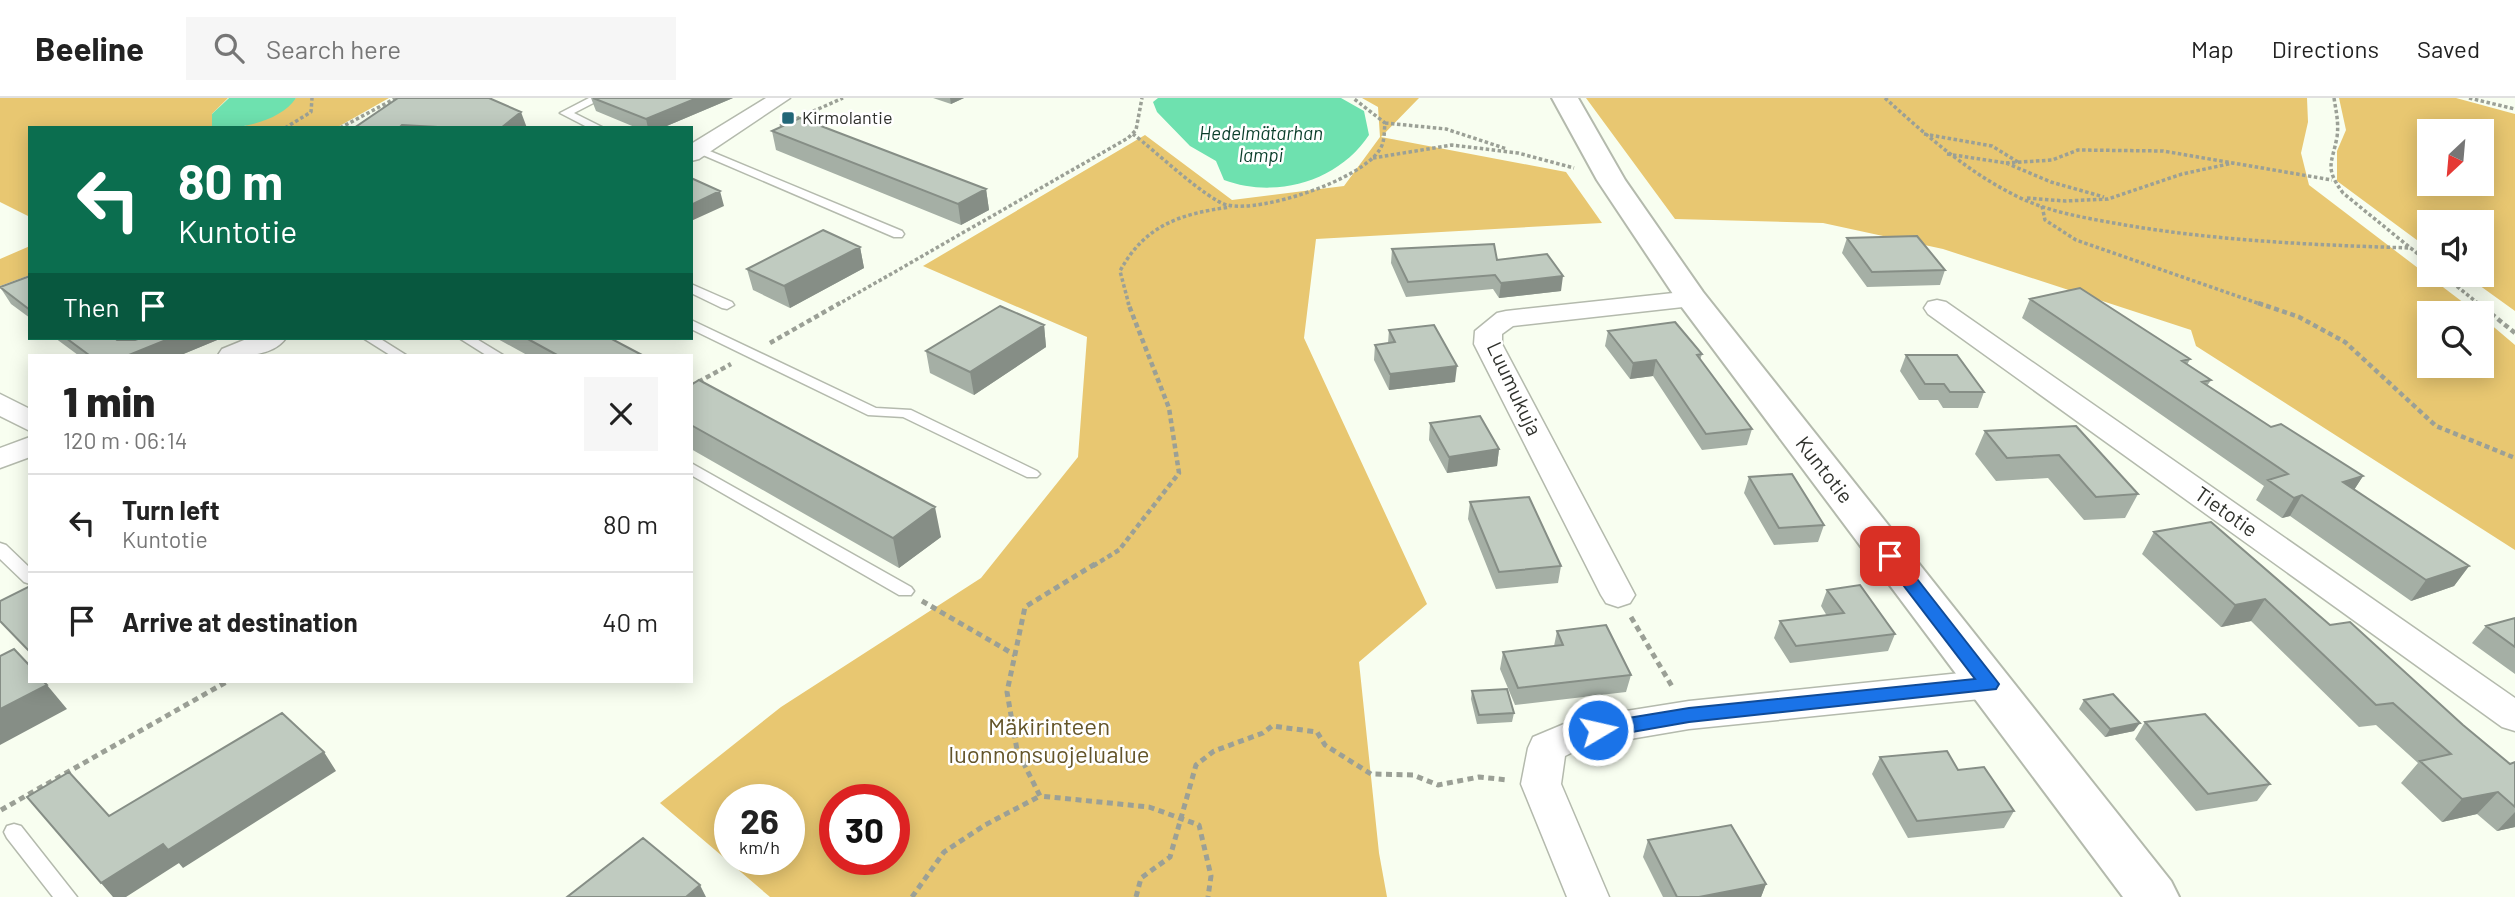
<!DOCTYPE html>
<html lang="en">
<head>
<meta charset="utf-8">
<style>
  :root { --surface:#fff; --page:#f6f6f6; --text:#222; --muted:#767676; --line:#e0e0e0 }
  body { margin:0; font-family:Barlow,sans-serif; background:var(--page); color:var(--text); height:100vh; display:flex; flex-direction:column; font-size:26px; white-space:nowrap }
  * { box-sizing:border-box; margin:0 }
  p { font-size:23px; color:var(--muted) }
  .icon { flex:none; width:38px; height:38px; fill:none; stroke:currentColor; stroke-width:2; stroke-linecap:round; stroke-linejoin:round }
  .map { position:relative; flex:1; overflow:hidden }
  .panel { position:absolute; left:28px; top:256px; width:665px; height:329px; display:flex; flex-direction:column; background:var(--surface); border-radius:0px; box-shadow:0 4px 18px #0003 }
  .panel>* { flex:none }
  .hud { position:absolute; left:28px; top:28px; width:665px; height:214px; border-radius:0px; box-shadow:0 4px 18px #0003; background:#0b6e4f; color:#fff; overflow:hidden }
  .needle { width:46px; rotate:206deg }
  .buttons { position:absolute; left:2417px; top:21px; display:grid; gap:14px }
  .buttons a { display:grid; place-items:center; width:77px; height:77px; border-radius:0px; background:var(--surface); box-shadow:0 4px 18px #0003; font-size:35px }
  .speed { position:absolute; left:714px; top:686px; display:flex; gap:14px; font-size:35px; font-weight:700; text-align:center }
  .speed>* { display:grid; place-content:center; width:91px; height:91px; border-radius:50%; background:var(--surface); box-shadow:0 4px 18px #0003; line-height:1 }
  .speed small { font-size:18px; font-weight:400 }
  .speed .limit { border:10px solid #d22; background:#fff; color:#111 }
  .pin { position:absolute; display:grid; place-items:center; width:60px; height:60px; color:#fff; margin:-30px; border-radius:14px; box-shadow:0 4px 10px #0006 }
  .me { position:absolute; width:77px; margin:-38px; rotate:81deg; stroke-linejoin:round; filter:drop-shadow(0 0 5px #0008) }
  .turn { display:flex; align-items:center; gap:24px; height:147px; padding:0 35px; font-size:32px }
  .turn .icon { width:91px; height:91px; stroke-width:2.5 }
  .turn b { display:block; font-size:49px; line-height:60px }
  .then { display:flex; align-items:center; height:66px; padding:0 35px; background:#0003; gap:14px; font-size:26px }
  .round { display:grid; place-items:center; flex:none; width:74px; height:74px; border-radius:0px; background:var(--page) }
  .overview { display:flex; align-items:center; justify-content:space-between; height:119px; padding:0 35px }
  h1 { font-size:42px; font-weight:800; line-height:52px }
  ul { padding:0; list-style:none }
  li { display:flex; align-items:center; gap:21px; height:98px; padding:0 35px; border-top:2px solid var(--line) }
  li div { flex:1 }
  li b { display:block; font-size:26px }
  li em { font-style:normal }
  header { display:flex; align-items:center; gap:42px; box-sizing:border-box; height:98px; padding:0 35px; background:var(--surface); border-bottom:2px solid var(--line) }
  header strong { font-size:33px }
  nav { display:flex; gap:38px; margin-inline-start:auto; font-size:24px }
  .search { width:490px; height:63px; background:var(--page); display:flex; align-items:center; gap:18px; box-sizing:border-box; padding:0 24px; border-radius:0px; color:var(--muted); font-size:26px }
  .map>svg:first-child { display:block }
</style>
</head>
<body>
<header>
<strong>Beeline</strong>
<div class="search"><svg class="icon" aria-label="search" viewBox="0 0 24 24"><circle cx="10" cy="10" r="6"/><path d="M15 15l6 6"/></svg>Search here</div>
<nav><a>Map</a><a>Directions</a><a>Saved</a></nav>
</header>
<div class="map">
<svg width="2515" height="799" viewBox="0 0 2515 799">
  <rect width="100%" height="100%" fill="#f8fef0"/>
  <path fill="#e8c771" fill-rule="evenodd" d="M0 0H228L212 16V29L215 30H30V119L0 104Z
    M296 0H389L336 30H238L270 19Z
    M1362 0H1419L1381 39 1566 74 1602 125 1316 141 1304 240 1427 506 1359 564 1379 755 1387 799H770L660 705 781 609 981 480 1078 359 1087 239 923 168 1145 37 1232 102 1344 88 1380 39 1378 9ZM730 702H789V761H730ZM835 702H894V761H835Z
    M1586 0H2307L2308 24 2301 55 2309 87 2477 215H2429V268H2482V219L2515 247V452L2196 248 2191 232 1943 151 1823 125 1675 121Z
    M2339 0H2456L2515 16V213L2465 177H2482V124H2429V151L2337 83V53L2346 32ZM2429 33H2482V86H2429Z
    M30 148V177L0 188V161Z"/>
  <path fill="#6ee1af" d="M229 0H296C281 23 238 33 212 29V16Z
    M1158 0H1341L1364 13 1369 37C1338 84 1275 101 1224 82L1216 63 1190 48 1157 14 1153 4Z"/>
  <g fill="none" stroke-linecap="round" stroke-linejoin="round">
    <g stroke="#b4baad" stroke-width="3">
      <path id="lane" d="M589 0H603L574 15 604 30H589L560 15Z
        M700 49 902 133 904 136 902 139H894L696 54 694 52Z
        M691 186 732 204 734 207 727 211 722 210 691 195Z
        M691 222 876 310 911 312 1037 373 1040 376 1037 379H1027L903 319 868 317 691 231Z
        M363 240H379L406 257H390Z
        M459 240H475L503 257H486Z
        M691 365 911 489 914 493 911 497H899L691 377Z
        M0 445 6 447 30 470V486L24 484 0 461Z
        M14 726 21 728 77 799H53L7 740 4 734 7 728Z"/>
    </g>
    <g stroke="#b4baad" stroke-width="3">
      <path id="street" d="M766 0H790L699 61 691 63V46Z
        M1692 193 1701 195 1705 201 1701 207 1513 228 1502 236V246L1635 497 1630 505 1618 509 1606 505 1601 497 1474 246 1475 233 1497 215 1506 213Z
        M1937 202 1946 204 2515 600V633L2502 629 1928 216 1924 210 1928 204Z
        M249 240H286C272 260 239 258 218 257L222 251Z
        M0 296 30 311V333L0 318Z
        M30 339V359L0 370V350Z
        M1990 572 2003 576 2008 586 2003 596 1990 600 1689 631 1583 649 1565 658 1561 686 1609 799H1567L1521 686 1528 650 1533 639 1576 621 1689 603Z"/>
    </g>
    <g stroke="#b4baad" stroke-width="4">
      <path id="secondary" d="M1552 0H1578L1625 82 1703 194 2171 783 2179 799H2123L1681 208 1597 82Z"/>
    </g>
    <path stroke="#9ba096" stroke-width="3.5" stroke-dasharray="3.5 2.5" stroke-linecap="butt" d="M1885 0C1928 39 1973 79 2027 103 2058 116 2092 121 2125 127 2219 143 2315 147 2411 150
      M2334 0C2336 13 2339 25 2337 39 2332 66 2324 69 2343 95L2429 165
      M2469 0 2515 11
      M1385 25 1446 31 1507 51
      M780 28 843 0
      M285 30 311 14 312 0
      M340 30 396 0
      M1133 36C1154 52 1207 102 1227 107 1261 115 1362 82 1380 51 1385 44 1384 33 1385 25L1353 0
      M1924 36 1992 48 2018 64
      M1947 56 2006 65 2051 84 2104 99
      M1373 60 1452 47 1518 55 1574 70
      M2006 65 2052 62 2078 52 2163 53 2332 82
      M2027 100 2065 103 2108 101 2182 76 2233 65
      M2042 108 2045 122 2076 142 2263 207
      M2443 177 2480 207
      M837 207 1128 40 1136 32 1142 0
      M1129 207 1120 173C1145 127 1180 116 1230 109"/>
    <path stroke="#9ba096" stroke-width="4.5" stroke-dasharray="5 3.5" stroke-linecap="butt" d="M2258 205 2299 219 2345 244 2436 328 2515 360
      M2478 205 2515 235
      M770 245 840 205
      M691 288 731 266
      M1093 468 1119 452 1179 375 1169 310 1128 205"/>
    <path stroke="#9ba096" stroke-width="5" stroke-dasharray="6 4.5" stroke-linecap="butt" d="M1095 466 1025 509 1007 594 1017 652 1040 698 1149 709 1199 727 1211 778 1208 799
      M922 503 1015 557
      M1631 519 1673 590
      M1 712 228 583
      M912 799 944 754 985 727 1040 698
      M1136 799 1141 780 1170 759 1196 667 1214 653 1263 635 1272 628 1317 634 1325 647 1371 676 1413 677 1438 687 1479 679 1508 682"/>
    <use href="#lane" fill="#fff" fill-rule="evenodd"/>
    <use href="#street" fill="#fff" fill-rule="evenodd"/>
    <use href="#secondary" fill="#fff" fill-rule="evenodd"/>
  </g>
  <path fill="#a5afa5" d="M398 0H492V1L527 30H354Z
    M591 0H733L662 30H637L596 13Z
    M933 0H964L951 6Z
    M772 33 986 91 989 112 961 127 776 52Z
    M1847 140 1945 172 1940 187 1867 189 1842 155Z
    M860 149 864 170 790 210 753 192 747 171Z
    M1392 151 1497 162 1561 193 1499 200 1493 191 1406 199 1391 165Z
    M30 178V220L11 206 0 189Z
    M2030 201 2190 261 2187 267 2211 282 2207 288 2271 329 2363 378 2354 392 2469 468 2454 488 2411 503 2290 418 2282 420 2256 402 2264 388 2022 220Z
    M1044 227 1046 249 974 297 930 275 926 253Z
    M1389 232 1455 284 1389 292 1374 262 1375 247 1388 245Z
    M1608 233 1702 256 1700 262 1752 331 1747 347 1702 352 1653 278 1630 281 1605 248Z
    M55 240H222L181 257H78Z
    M496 240H610L642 257H527Z
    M1906 257 1984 294 1978 310H1943L1938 302H1919L1900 273Z
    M691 287 941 439 899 470 691 351Z
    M1430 325 1499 351 1497 368 1447 375 1429 342Z
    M2076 328 2138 396 2125 420 2084 422 2048 380 1996 383 1975 356 1985 333Z
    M1749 379 1824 427 1818 444 1774 447 1744 395Z
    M1470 404 1561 468 1558 485 1496 491 1468 421Z
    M2154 434 2330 527 2463 627 2510 666 2515 664V729L2497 733 2477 716 2442 724 2401 685 2418 665 2376 627 2359 629 2251 523 2221 529 2142 456Z
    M1827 492 1895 536 1888 553 1790 565 1774 540 1780 523 1827 518 1821 508Z
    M2515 520V576L2472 545 2486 528Z
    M1557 533 1631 577 1626 594 1515 607 1500 571 1503 554 1554 548Z
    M1472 593 1514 615 1512 624 1477 626 1471 601Z
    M2084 602 2134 633 2105 639 2079 611Z
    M2145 624 2270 686 2257 703 2196 713 2135 641Z
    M1880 659 1958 672 2014 713 2004 730 1908 740 1872 676Z
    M1648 742 1766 786 1761 799H1663L1643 759Z"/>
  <path fill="#868e86" d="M697 0H733L662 30H648L646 21Z
    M950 0H964L951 6Z
    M521 14 527 30H501Z
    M986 91 989 112 961 127 958 106Z
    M720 93 724 108 691 123V107Z
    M860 149 864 170 790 210 784 188Z
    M1563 178 1561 193 1499 200 1501 185Z
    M1044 227 1046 249 974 297 970 274Z
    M115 240H160L125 256Z
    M171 240H222L181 257H129Z
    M1656 262 1653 278 1630 281 1633 265Z
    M1457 268 1455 284 1389 292 1390 276Z
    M1499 351 1497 368 1447 375 1449 359Z
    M2363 378 2350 398 2343 384Z
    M2302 397 2290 418 2282 420 2294 400Z
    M935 409 941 439 899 470 893 440Z
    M2469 468 2454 488 2411 503 2426 482Z
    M2265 501 2251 523 2221 529 2235 507Z
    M47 587 67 611 0 647V611Z
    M2140 625 2134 633 2105 639 2110 631Z
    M324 654 336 673 183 770 168 752Z
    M2498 694 2477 716 2442 724 2462 701Z
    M2515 714V729L2497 733Z
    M163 746 179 765 126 799H113L101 785Z
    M1766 786 1761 799H1699Z
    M700 787 706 799H686Z"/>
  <path fill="#c0cbc0" stroke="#868e86" stroke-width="2" d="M398 0H489L521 14 501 30H456L402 27 399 30H354Z
    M593 0H697L646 21Z
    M800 20 986 91 958 106 772 33Z
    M691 80 720 93 691 107Z
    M823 132 860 149 784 188 747 171Z
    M1917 138 1945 172 1872 174 1847 140Z
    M1494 146 1497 162 1547 156 1563 178 1501 185 1495 177 1408 184 1392 151Z
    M30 178V212L0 189Z
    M2080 190 2190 261 2182 263 2211 282 2202 284 2271 329 2281 326 2363 378 2343 384 2469 468 2426 482 2302 397 2294 400 2268 382 2288 376 2030 201Z
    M1000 208 1044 227 970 274 926 253Z
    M1675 224 1702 256 1697 257 1752 331 1706 336 1656 262 1633 265 1608 233Z
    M1434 227 1457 268 1390 276 1375 247 1395 244 1389 232Z
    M66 240H115L117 242H135L141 240H171L129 257H89Z
    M526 240H610L642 257H557Z
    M1906 257H1957L1984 294H1950L1944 286H1925Z
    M699 282 935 409 893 440 691 327V287Z
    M1480 318 1499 351 1449 359 1430 325Z
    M2076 328 2138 396 2096 399 2059 357 2007 360 1985 333Z
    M1792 376 1824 427 1779 430 1749 379Z
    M1529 399 1561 468 1499 474 1470 404Z
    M2211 424 2330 527 2350 524 2463 627 2510 666 2515 664V709L2498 694 2462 701 2420 663 2451 656 2393 605 2376 607 2265 501 2235 507 2154 434Z
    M1860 487 1895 536 1796 548 1780 523 1844 515 1827 492Z
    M30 488V554L0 523V503Z
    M2515 520V549L2486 528Z
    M1606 527 1631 577 1518 590 1503 554 1563 547 1557 533Z
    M14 551 30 568V583H43L47 587 0 611V558Z
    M1507 591 1514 615 1479 617 1472 593Z
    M2113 596 2140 625 2110 631 2084 602Z
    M282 615 324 654 168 752 163 746 101 785 27 699 69 674 109 718Z
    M2205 616 2270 686 2208 696 2145 624Z
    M1947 653 1958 672 1984 669 2014 713 1917 723 1880 659Z
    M1731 727 1766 786 1699 799H1677L1648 742Z
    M643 740 700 787 686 799H567Z"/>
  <path fill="#1a73e8" stroke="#114b97" stroke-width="2" d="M1890 452 1896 454 1996 582 1999 586 1996 591 1689 624 1598 640 1592 637 1589 632 1592 627 1598 625 1689 610 1975 581 1884 462 1882 458Z"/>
  <rect fill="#226678" stroke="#fff" stroke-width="2.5" x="781" y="13" width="14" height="14" rx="3.5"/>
  <g text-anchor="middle" stroke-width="5" stroke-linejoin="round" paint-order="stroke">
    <g font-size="18" fill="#2f312c" stroke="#fff" text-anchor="start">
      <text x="802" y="26">Kirmolantie</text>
    </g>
    <g font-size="19" font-style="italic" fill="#0a3e2b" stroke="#fff">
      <text x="1261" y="42">Hedelmätarhan<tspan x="1261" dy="22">lampi</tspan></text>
    </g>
    <g font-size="21" fill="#2f312c" stroke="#fff">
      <text transform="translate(1514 291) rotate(65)" y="7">Luumukuja</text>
      <text transform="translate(1824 372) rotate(52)" y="7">Kuntotie</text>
      <text transform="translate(2226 414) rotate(35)" y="7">Tietotie</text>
    </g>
    <g font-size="24" fill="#635429" stroke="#fff">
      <text x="1049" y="637">Mäkirinteen<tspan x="1049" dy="28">luonnonsuojelualue</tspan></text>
    </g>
  </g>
</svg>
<div class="buttons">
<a><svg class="needle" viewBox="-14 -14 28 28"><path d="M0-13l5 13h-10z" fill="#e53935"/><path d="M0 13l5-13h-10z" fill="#767676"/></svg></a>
<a><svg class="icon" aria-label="sound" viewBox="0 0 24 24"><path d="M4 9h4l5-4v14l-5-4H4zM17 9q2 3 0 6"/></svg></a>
<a><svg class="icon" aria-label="search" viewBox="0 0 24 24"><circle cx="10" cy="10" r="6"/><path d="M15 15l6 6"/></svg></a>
</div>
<div class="speed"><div>26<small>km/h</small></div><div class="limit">30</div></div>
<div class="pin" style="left:1890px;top:458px;background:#d93025"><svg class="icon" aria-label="arrive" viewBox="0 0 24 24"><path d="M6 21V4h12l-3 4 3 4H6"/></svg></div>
<svg class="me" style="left:1598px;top:632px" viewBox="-20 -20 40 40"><circle r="17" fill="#1a73e8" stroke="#fff" stroke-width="3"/><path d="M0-11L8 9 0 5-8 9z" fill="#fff"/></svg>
<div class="hud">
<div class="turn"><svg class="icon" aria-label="left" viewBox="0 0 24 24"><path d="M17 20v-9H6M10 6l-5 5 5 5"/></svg><div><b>80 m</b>Kuntotie</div></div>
<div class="then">Then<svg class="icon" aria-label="arrive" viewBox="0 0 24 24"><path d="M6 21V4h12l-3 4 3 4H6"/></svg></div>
</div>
<section class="panel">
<div class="overview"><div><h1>1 min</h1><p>120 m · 06:14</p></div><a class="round"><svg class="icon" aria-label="close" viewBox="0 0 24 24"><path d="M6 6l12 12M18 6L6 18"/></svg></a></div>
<ul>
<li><svg class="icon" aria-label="left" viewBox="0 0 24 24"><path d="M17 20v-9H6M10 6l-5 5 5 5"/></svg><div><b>Turn left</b><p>Kuntotie</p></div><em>80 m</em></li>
<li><svg class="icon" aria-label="arrive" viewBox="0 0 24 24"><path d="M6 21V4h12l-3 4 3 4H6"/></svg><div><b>Arrive at destination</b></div><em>40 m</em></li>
</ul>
</section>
</div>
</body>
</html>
